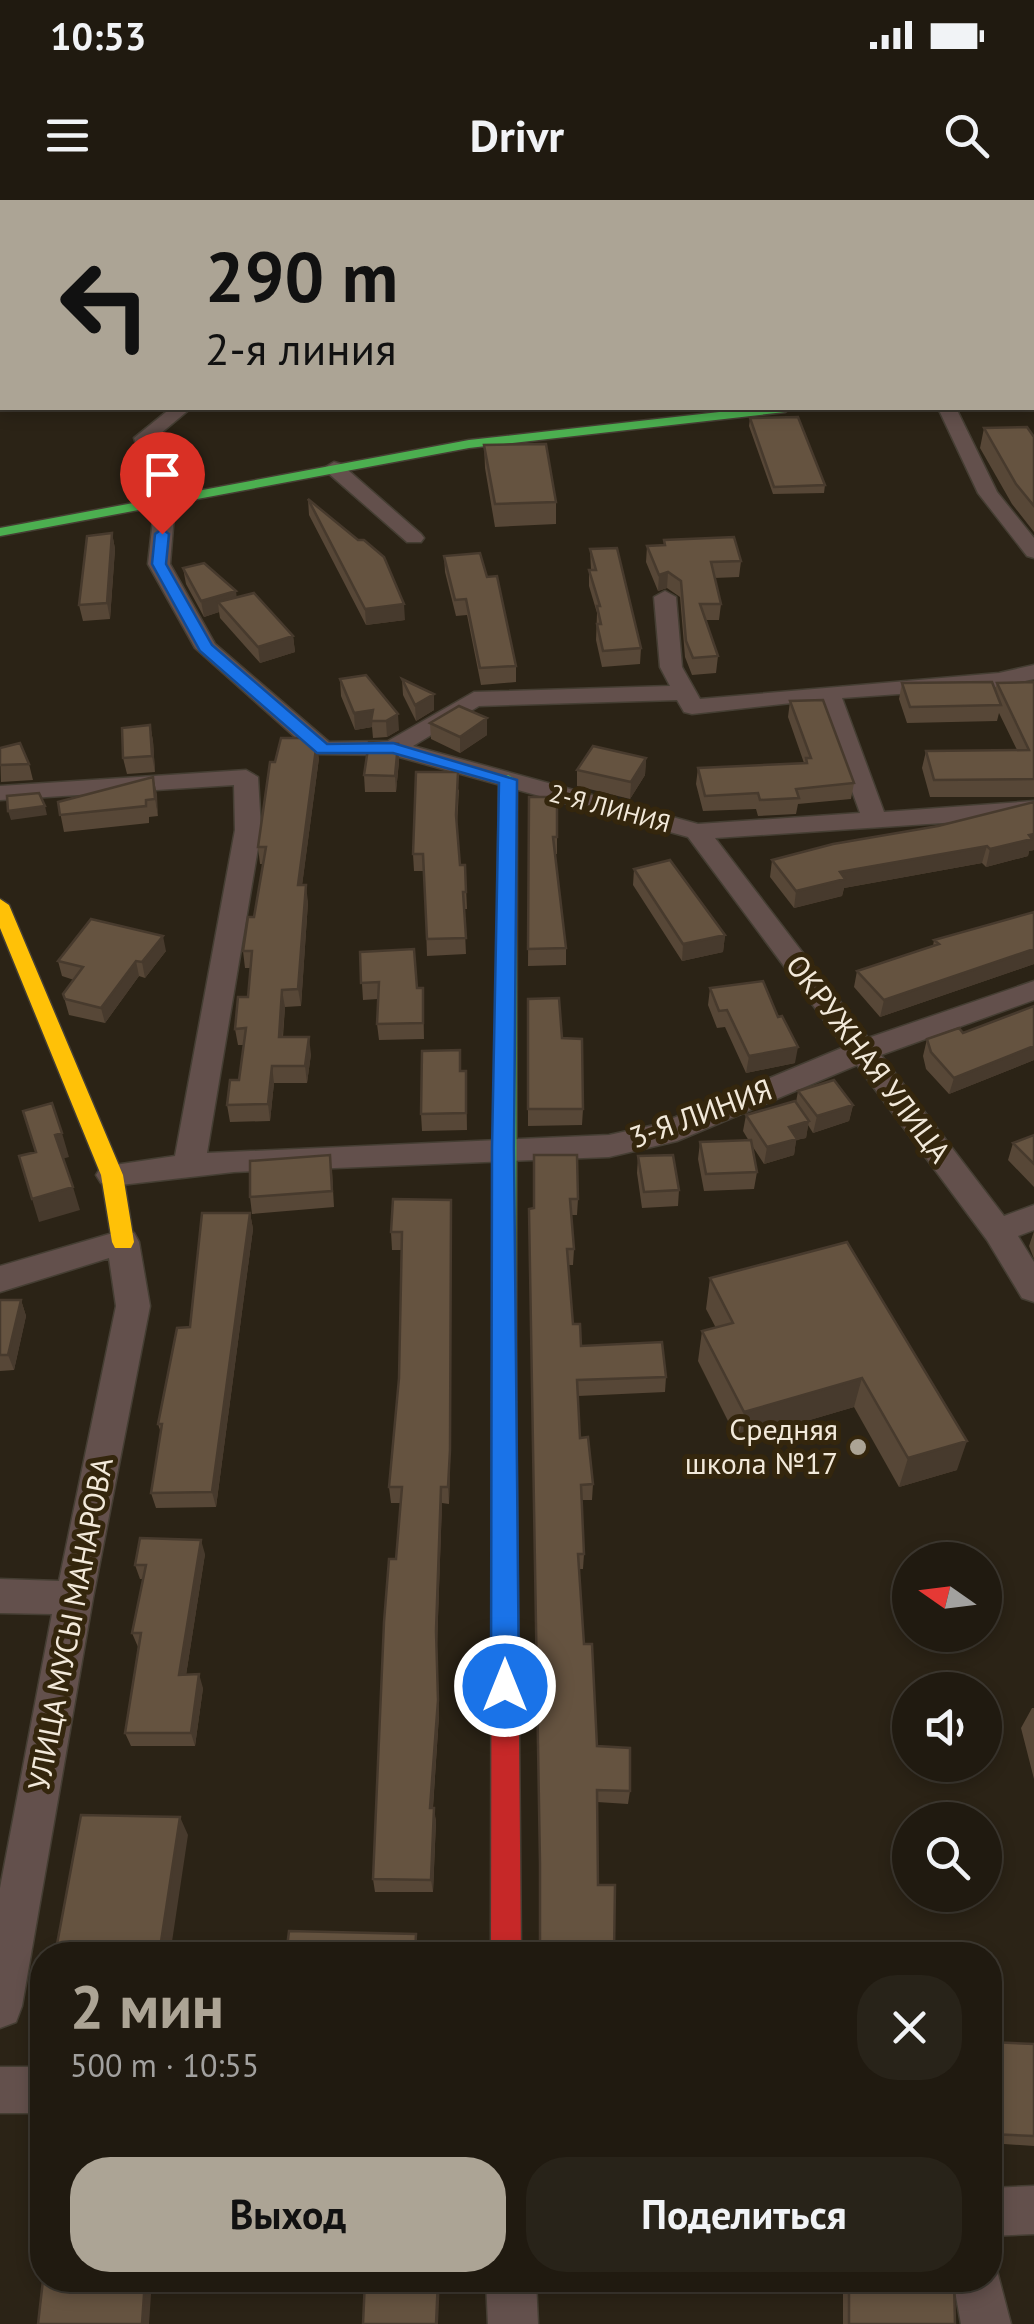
<!DOCTYPE html>
<html lang="ru">
<head>
<meta charset="utf-8">
<style>
  :root { --surface:#201a10; --page:#282319; --text:#f1f3f6; --muted:#a2a19f; --line:#3d3830; --accent:#aca495 }
  body { margin:0; font-family:"PT Sans",sans-serif; background:var(--page); color:var(--text); height:100vh; display:flex; flex-direction:column; font-size:38px; white-space:nowrap }
  * { box-sizing:border-box; margin:0 }
  p { font-size:32px; color:var(--muted) }
  .icon { flex:none; width:55px; height:55px; fill:none; stroke:currentColor; stroke-width:2; stroke-linecap:round; stroke-linejoin:round }
  .map { position:relative; flex:1; overflow:hidden }
  .sheet { position:absolute; left:30px; top:1742px; width:972px; height:350px; display:flex; flex-direction:column; background:var(--surface); border-radius:40px; box-shadow:0 5px 15px #0003,0 0 0 2px var(--line) }
  .sheet>* { flex:none }
  .hud { position:absolute; left:0px; top:0px; width:1035px; height:210px; box-shadow:0 5px 15px #0003,0 0 0 2px var(--line); background:#aca495; color:#111; overflow:hidden }
  .needle { width:65px; rotate:284deg }
  .buttons { position:absolute; left:892px; top:1342px; display:grid; gap:20px }
  .buttons a { display:grid; place-items:center; width:110px; height:110px; border-radius:50%; background:var(--surface); box-shadow:0 5px 15px #0003,0 0 0 2px var(--line); font-size:50px }
  .pin { position:absolute; display:grid; place-items:center; width:85px; height:85px; color:#fff; margin:-102px -42px; border-radius:50% 50% 50% 0; rotate:-45deg; box-shadow:0 0 10px #0007 }
  .pin .icon { rotate:45deg }
  .me { position:absolute; width:110px; margin:-55px; rotate:0deg; stroke-linejoin:round; filter:drop-shadow(0 0 8px #0008) }
  .turn { display:flex; align-items:center; gap:35px; height:210px; padding:0 40px; font-size:45px }
  .turn .icon { width:130px; height:130px; stroke-width:2.5 }
  .turn b { display:block; font-size:70px; line-height:85px }
  .round { display:grid; place-items:center; flex:none; width:105px; height:105px; border-radius:40px; background:var(--page) }
  .head { display:flex; align-items:center; justify-content:space-between; height:170px; padding:0 40px }
  h1 { font-size:60px; font-weight:800; line-height:75px; color:var(--accent) }
  .action { display:flex; gap:20px; margin-top:auto; padding:20px 40px }
  .action a { flex:1; height:115px; border-radius:40px; background:var(--accent); color:#111; font-size:40px; font-weight:800; line-height:115px; text-align:center }
  .action a+a { background:var(--page); color:var(--text) }
  .status { display:flex; justify-content:space-between; align-items:center; height:70px; padding:0 50px; background:var(--surface); direction:ltr }
  .status svg { height:28px; fill:currentColor }
  header { display:flex; justify-content:space-between; align-items:center; height:130px; padding:0 40px; background:var(--surface); font-size:45px; font-weight:800 }
  .map>svg:first-child { display:block }
</style>
</head>
<body>
<div class="status"><b>10:53</b><svg viewBox="0 0 49 12"><path d="M0 12V9h3v3zM5 12V6h3v6zM10 12V3h3v9zM15 12V0h3v12zM26 1h20v11H26zM47 4h2v5h-2z"/></svg></div>
<header><svg class="icon" aria-label="menu" viewBox="0 0 24 24"><path d="M4 6h16M4 12h16M4 18h16"/></svg>Drivr<svg class="icon" aria-label="search" viewBox="0 0 24 24"><circle cx="10" cy="10" r="6"/><path d="M15 15l6 6"/></svg></header>
<div class="map">
<svg width="1034" height="2124" viewBox="0 0 1034 2124">
  <rect width="100%" height="100%" fill="#2b2316"/>
  <g fill="none" stroke-linecap="round" stroke-linejoin="round">
    <g stroke="#453e33" stroke-width="3">
      <path id="street" d="M171 208H191L154 239 175 302 170 364 215 444 329 542 388 541 474 492 670 486 660 467 654 397 665 391 676 397 682 467 700 499 999 473 1034 465V479L999 487 842 498 884 612 1034 601V617L715 638 868 838 1034 781V800L881 855 1004 1016 1034 1005V1030L1018 1036 1034 1062V1102L1022 1098 987 1040 857 865 677 941 609 957 234 972 112 986 101 983 96 975 101 967 175 956 235 630 234 585 0 600V586L246 570 258 577 261 630 207 953 609 935 659 924 844 847 688 637 392 555 314 554 195 448 148 364 155 302 134 238ZM677 500 684 512 692 514 819 500 860 613 698 624 413 546 479 506Z
        M938 208H956L997 292 1034 338V358L1027 356 978 293Z
        M334 262 341 264 421 334 424 338 421 342H407L327 272 324 268Z
        M123 1030 134 1033 139 1042 150 1106 93 1398 22 1806 16 1822 0 1828V1688L52 1414 0 1413V1379L59 1381 116 1106 109 1058 0 1092V1066Z
        M0 1867H42V1913H0Z
        M1034 1986V2034L990 2036V1988Z
        M990 2060 995 2063 1011 2124H961L953 2080H990Z
        M486 2080H536L538 2124H488Z"/>
    </g>
    <g stroke="#453e33" stroke-width="3">
      <path id="fast" d="M755 208H791L785 212 469 248 0 336V328L469 240Z
        M508 575 517 580 516 1202 513 1209 504 1212 495 1209 492 1202 499 580Z"/>
    </g>
    <g stroke="#453e33" stroke-width="3">
      <path id="slow" d="M0 699 9 705 123 975 134 1042 131 1048H115L112 1042 101 975 0 728Z"/>
    </g>
    <g stroke="#453e33" stroke-width="3">
      <path id="jam" d="M1032 183H1034V191H1032Z
        M504 1192 513 1195 516 1202 521 1755H491L492 1202 495 1195Z"/>
    </g>
    <use href="#street" fill="#63504c" fill-rule="evenodd"/>
    <use href="#fast" fill="#4caf50" fill-rule="evenodd"/>
    <use href="#slow" fill="#ffc107" fill-rule="evenodd"/>
    <use href="#jam" fill="#c62828" fill-rule="evenodd"/>
  </g>
  <path fill="#574737" d="M750 218 825 285 824 293 773 294 749 226Z
    M984 228 1034 237V332L1012 304 980 248Z
    M484 245 556 302V324L495 327 485 268Z
    M308 299 405 420 366 425 309 315Z
    M112 333 115 349 110 419 83 421 79 405Z
    M664 340 741 361 739 377 714 378 721 404 719 420H706L718 456 716 473 692 475 685 457 680 397 667 388 658 391 646 362 647 346 664 345Z
    M590 349 641 448 640 464 602 467 596 440 597 413 589 386V370H591Z
    M444 356 487 377 516 466V482L481 485 467 415 456 416 445 372Z
    M183 368 237 397 293 436 295 452 260 463 220 418 219 412 204 417 186 384Z
    M340 479 399 530 387 537 373 538 372 527 355 530 341 496Z
    M402 479 434 494V510L416 521 403 495Z
    M1034 482V597H930L922 568 926 551 1017 550 999 513 997 521 907 523 899 499 902 483 995 490 997 483Z
    M790 501 854 583 851 599 798 604 796 614 758 616 756 609 703 611 696 584 698 568 804 563 788 517Z
    M430 523 487 535 460 553 431 539Z
    M150 525 153 541 155 572 127 574 123 558Z
    M398 544 399 561 396 592H365L364 575Z
    M0 548 29 564 33 580 1 582Z
    M319 558 302 685 308 702 301 806 285 807 283 837 311 854 307 883H274L270 921 230 922 227 905 239 880 244 845H238L235 829 248 797 250 768H245L243 751 254 717 263 664H260L258 647Z
    M646 558 645 575 630 599 577 586V570Z
    M153 577 158 616 149 617V623L64 632 58 602Z
    M459 589 457 626 460 665H465L467 709H464L466 754 427 756 424 671H414L413 654Z
    M529 597H557V654H555L566 748V765L528 766Z
    M1034 602V650L1029 651 1028 656 986 667 982 663 844 688 842 696 794 708 770 677 772 660 938 626Z
    M634 669 725 735 723 752 682 761 633 685Z
    M1034 712V764L880 817 854 787 857 771 933 746 934 740Z
    M166 751 145 778 139 776 105 823 69 815 63 794 74 780 62 776 58 761Z
    M360 752 417 788H423L424 839 379 840 377 824 378 799 363 800Z
    M710 788 795 863 746 873 725 827 717 828 708 805Z
    M528 799 562 838 583 909 582 925 528 926Z
    M1034 806V860L949 894 926 869 923 856 927 839 963 833Z
    M460 871H466L467 930 422 931 421 914Z
    M798 891 853 905 849 921 813 933 808 925 806 938 796 940 794 955 764 964 751 944 757 972 754 989 704 991 698 959 700 942 749 941 743 931 746 915 796 902Z
    M1034 935V987L1008 960 1013 943Z
    M534 955 578 999 577 1015H571L574 1049 573 1065H568L573 1124 581 1146 666 1177 665 1192 578 1196 580 1238 593 1284 592 1300H582L584 1354 583 1369H579L584 1444 597 1546 630 1591 628 1604 597 1602 540 1746Z
    M638 956 679 990 678 1006 642 1008 637 973Z
    M332 972 334 1007 252 1014 250 997Z
    M451 1000 450 1267 449 1304 442 1303 437 1446 439 1515 433 1608 436 1621 433 1692H375L373 1679 401 1303H391L389 1287 399 1178 401 1050H392L391 1032Z
    M250 1013 253 1029 216 1307 156 1308 151 1293 161 1233 158 1224 190 1127Z
    M1034 1031V1059L1029 1046Z
    M847 1042 957 1270 899 1287 854 1207 738 1241 698 1161 702 1131 716 1128 706 1109 710 1078Z
    M0 1100H21L26 1116 14 1170 0 1171Z
    M205 1354 186 1475 203 1488 195 1546H131L125 1533 138 1447 132 1433 143 1379H140L135 1365Z
    M1032 1508H1034V1579L1021 1528Z
    M990 1842 1034 1844V1946L990 1943Z
    M553 2080H629L628 2084 553 2085Z
    M843 2080H941L955 2124H843Z"/>
  <path fill="#473a2d" d="M112 333 115 349 110 419 107 403Z
    M668 372 667 388 658 391 659 375Z
    M236 391 238 407 218 402 219 412 204 417 201 401Z
    M404 404 405 420 366 425 365 409Z
    M293 436 295 452 260 463 258 447Z
    M434 494V510L416 521 415 505Z
    M373 510 372 527 355 530 354 513Z
    M398 514 399 530 387 537 386 521Z
    M487 518V535L460 553V537Z
    M150 525 153 541 155 572 152 556Z
    M317 541 319 558 300 701 298 685Z
    M398 544 399 561 396 592 395 576Z
    M646 558 645 575 630 599 631 582Z
    M153 577 157 594 158 616 155 599Z
    M45 606 47 615 11 620 8 611Z
    M1034 634V650L1029 651 1028 656 986 667 990 649Z
    M987 646 982 663 844 688 842 696 794 708 796 691 840 672Z
    M306 685 308 702 301 806 298 789Z
    M725 735 723 752 682 761 683 744Z
    M163 736 166 751 145 778 142 762Z
    M1034 749V764L880 817 884 800Z
    M136 761 139 776 105 823 101 808Z
    M282 790 285 807 281 854 279 837Z
    M309 837 311 854 307 883 305 866Z
    M1034 846V860L949 894 954 878Z
    M798 847 795 863 746 873 749 856Z
    M272 866 274 883 270 921 268 904Z
    M853 905 849 921 813 933 817 916Z
    M809 921 806 938 796 940 794 955 764 964 767 947 789 927Z
    M62 933 69 957 62 959 55 935Z
    M73 987 80 1010 39 1022 32 999Z
    M451 1000 450 1267 449 1304 448 1287Z
    M250 1013 253 1029 216 1307 212 1292Z
    M21 1100 26 1116 14 1170 8 1155Z
    M862 1178 854 1207 738 1241 744 1212Z
    M967 1241 957 1270 899 1287 908 1258Z
    M441 1287 442 1303 437 1446 439 1515 432 1621 430 1608Z
    M201 1340 205 1354 184 1488 179 1475Z
    M199 1474 203 1488 195 1546 191 1533Z
    M434 1608 436 1621 433 1692 431 1680Z
    M180 1617 188 1635 170 1755H159Z
    M145 2080H152L149 2124H142Z
    M438 2080H440L438 2124H436Z"/>
  <path fill="#655340" stroke="#473a2d" stroke-width="2.5" d="M798 217 825 285 774 287 750 218Z
    M1027 227 1034 237V306L1016 284 984 228Z
    M546 244 556 302 495 304 484 245Z
    M308 299 358 340H364L384 357 404 404 365 409Z
    M112 333 107 403 79 405 87 336Z
    M734 337 741 361 711 362 721 404H700L718 456 693 458 686 441 681 381 668 372 659 375 647 346 665 345 664 340Z
    M617 348 641 448 603 451 597 424H601L597 406H600L589 370H596L590 349Z
    M480 353 487 377 497 376 516 466 480 468 466 399 455 400 444 356Z
    M204 363 236 391 201 401 183 368Z
    M254 393 293 436 258 447 218 402Z
    M366 475 398 514 386 521H371L373 510 354 513 340 479Z
    M402 479 434 494 415 505Z
    M992 482 1001 505 910 507 902 483Z
    M1034 482V579L934 580 926 551 1029 550 997 483Z
    M823 500 854 583 796 589 799 598 760 600 758 593 705 596 698 568 807 563 806 558H811L790 501Z
    M459 506 487 518 460 537 430 523Z
    M150 525 152 556 123 558 122 528Z
    M281 538H308L317 541 298 685H306L298 789 282 790 279 837H309L305 866H272L268 904 227 905 230 880H239L246 828 235 829 238 797H248L252 751H243L248 717H254L266 647H258L270 562H275Z
    M369 542 398 544 395 576 364 575Z
    M20 543 29 564 0 565V548Z
    M593 546 646 558 631 582 577 570Z
    M416 572H458L456 615 460 665H465L466 692H463L466 738 427 739 423 654H413Z
    M153 577 155 599 146 600V606L60 615 58 602Z
    M39 593 45 606 8 611 7 596Z
    M529 597H557V637H553L566 748 528 749Z
    M1034 602V634L1029 635 1032 639 990 649 987 646 840 672 845 679 796 691 772 660 833 644 938 626Z
    M670 660 725 735 683 744 634 669Z
    M1034 712V749L884 800 857 771 939 744 934 740Z
    M91 719 163 736 142 762 136 761 101 808 65 799 63 794 83 767 58 761Z
    M414 749 417 788H423V823L377 824 379 782 361 783 360 752Z
    M763 781 778 817 782 816 798 847 749 856 727 810 719 811 710 788Z
    M559 798 562 838 582 839 583 909H528V799Z
    M1034 806V846L954 878 931 852 927 839 959 828 963 833Z
    M460 850V871H466V913L421 914 422 851Z
    M834 880 853 905 817 916 798 891Z
    M795 901 809 921 789 927 797 939 767 947 746 915Z
    M52 903 62 933 55 935 73 987 32 999 19 956 36 952 23 911Z
    M1034 935V964L1013 943Z
    M751 940 757 972 706 974 700 942Z
    M330 955 332 991 250 997V961Z
    M534 955H577L578 999H570L574 1049H567L573 1124H580L581 1146 662 1142 666 1177 577 1180 580 1238 588 1237 593 1284 581 1285 584 1354H578L584 1444H592L597 1546 630 1548V1591L597 1590 598 1685H615L614 1755H538L540 1744V1664L529 1009 534 1008Z
    M673 955 679 990 644 992 638 956Z
    M393 999 451 1000 450 1250 448 1287H441L436 1431 438 1500 430 1608H434L431 1680 373 1679 384 1422 389 1359H396L402 1287H389L399 1178 402 1032H391Z
    M202 1013H250L212 1292 151 1293 162 1224H158L177 1128 190 1127Z
    M847 1042 967 1241 908 1258 862 1178 744 1212 702 1131 733 1123 710 1078Z
    M0 1100H21L8 1155H0Z
    M140 1338 201 1340 179 1475 199 1474 191 1533H125L141 1433H132L146 1365H135Z
    M81 1615 180 1617 159 1755H55Z
    M289 1731 416 1734 415 1755H286Z
    M990 1842 1034 1844V1936L990 1934Z
    M43 2080H145L142 2124H38Z
    M365 2080H438L436 2124H363Z
    M849 2080H941L954 2082 955 2124H849Z"/>
  <path fill="#1a73e8" stroke="#114b97" stroke-width="2.5" d="M162 329 169 334 166 364 212 445 327 544 393 543 517 580 514 948 519 1486 515 1495 505 1499 495 1495 491 1486 492 948 499 583 393 553H317L200 451 152 364 155 334Z"/>
  <circle fill="#aca495" stroke="#34260d" stroke-width="4" cx="858" cy="1247" r="10"/>
  <g text-anchor="middle" stroke-width="10" stroke-linejoin="round" paint-order="stroke">
    <g font-size="25" fill="#f2e9da" stroke="#34260d">
      <text transform="translate(610 608) rotate(15)" y="9">2-Я ЛИНИЯ</text>
    </g>
    <g font-size="30" fill="#f2e9da" stroke="#34260d">
      <text transform="translate(868 859) rotate(53)" y="10">ОКРУЖНАЯ УЛИЦА</text>
      <text transform="translate(701 914) rotate(-20)" y="10">3-Я ЛИНИЯ</text>
      <text transform="translate(71 1424) rotate(-79)" y="10">УЛИЦА МУСЫ МАНАРОВА</text>
    </g>
    <g font-size="30" fill="#f2e9da" stroke="#34260d" text-anchor="end">
      <text x="838" y="1240">Средняя<tspan x="838" dy="34">школа №17</tspan></text>
    </g>
  </g>
</svg>
<div class="buttons">
<a><svg class="needle" viewBox="-14 -14 28 28"><path d="M0-13l5 13h-10z" fill="#e53935"/><path d="M0 13l5-13h-10z" fill="#a2a19f"/></svg></a>
<a><svg class="icon" aria-label="sound" viewBox="0 0 24 24"><path d="M4 9h4l5-4v14l-5-4H4zM17 9q2 3 0 6"/></svg></a>
<a><svg class="icon" aria-label="search" viewBox="0 0 24 24"><circle cx="10" cy="10" r="6"/><path d="M15 15l6 6"/></svg></a>
</div>
<div class="pin" style="left:162px;top:334px;background:#d93025"><svg class="icon" aria-label="arrive" viewBox="0 0 24 24"><path d="M6 21V4h12l-3 4 3 4H6"/></svg></div>
<svg class="me" style="left:505px;top:1486px" viewBox="-20 -20 40 40"><circle r="17" fill="#1a73e8" stroke="#fff" stroke-width="3"/><path d="M0-11L8 9 0 5-8 9z" fill="#fff"/></svg>
<div class="hud">
<div class="turn"><svg class="icon" aria-label="left" viewBox="0 0 24 24"><path d="M17 20v-9H6M10 6l-5 5 5 5"/></svg><div><b>290 m</b>2-я линия</div></div>
</div>
<section class="sheet">
<div class="head"><div><h1>2 мин</h1><p>500 m · 10:55</p></div><a class="round"><svg class="icon" aria-label="close" viewBox="0 0 24 24"><path d="M6 6l12 12M18 6L6 18"/></svg></a></div>
<div class="action"><a>Выход</a><a>Поделиться</a></div>
</section>
</div>
</body>
</html>
